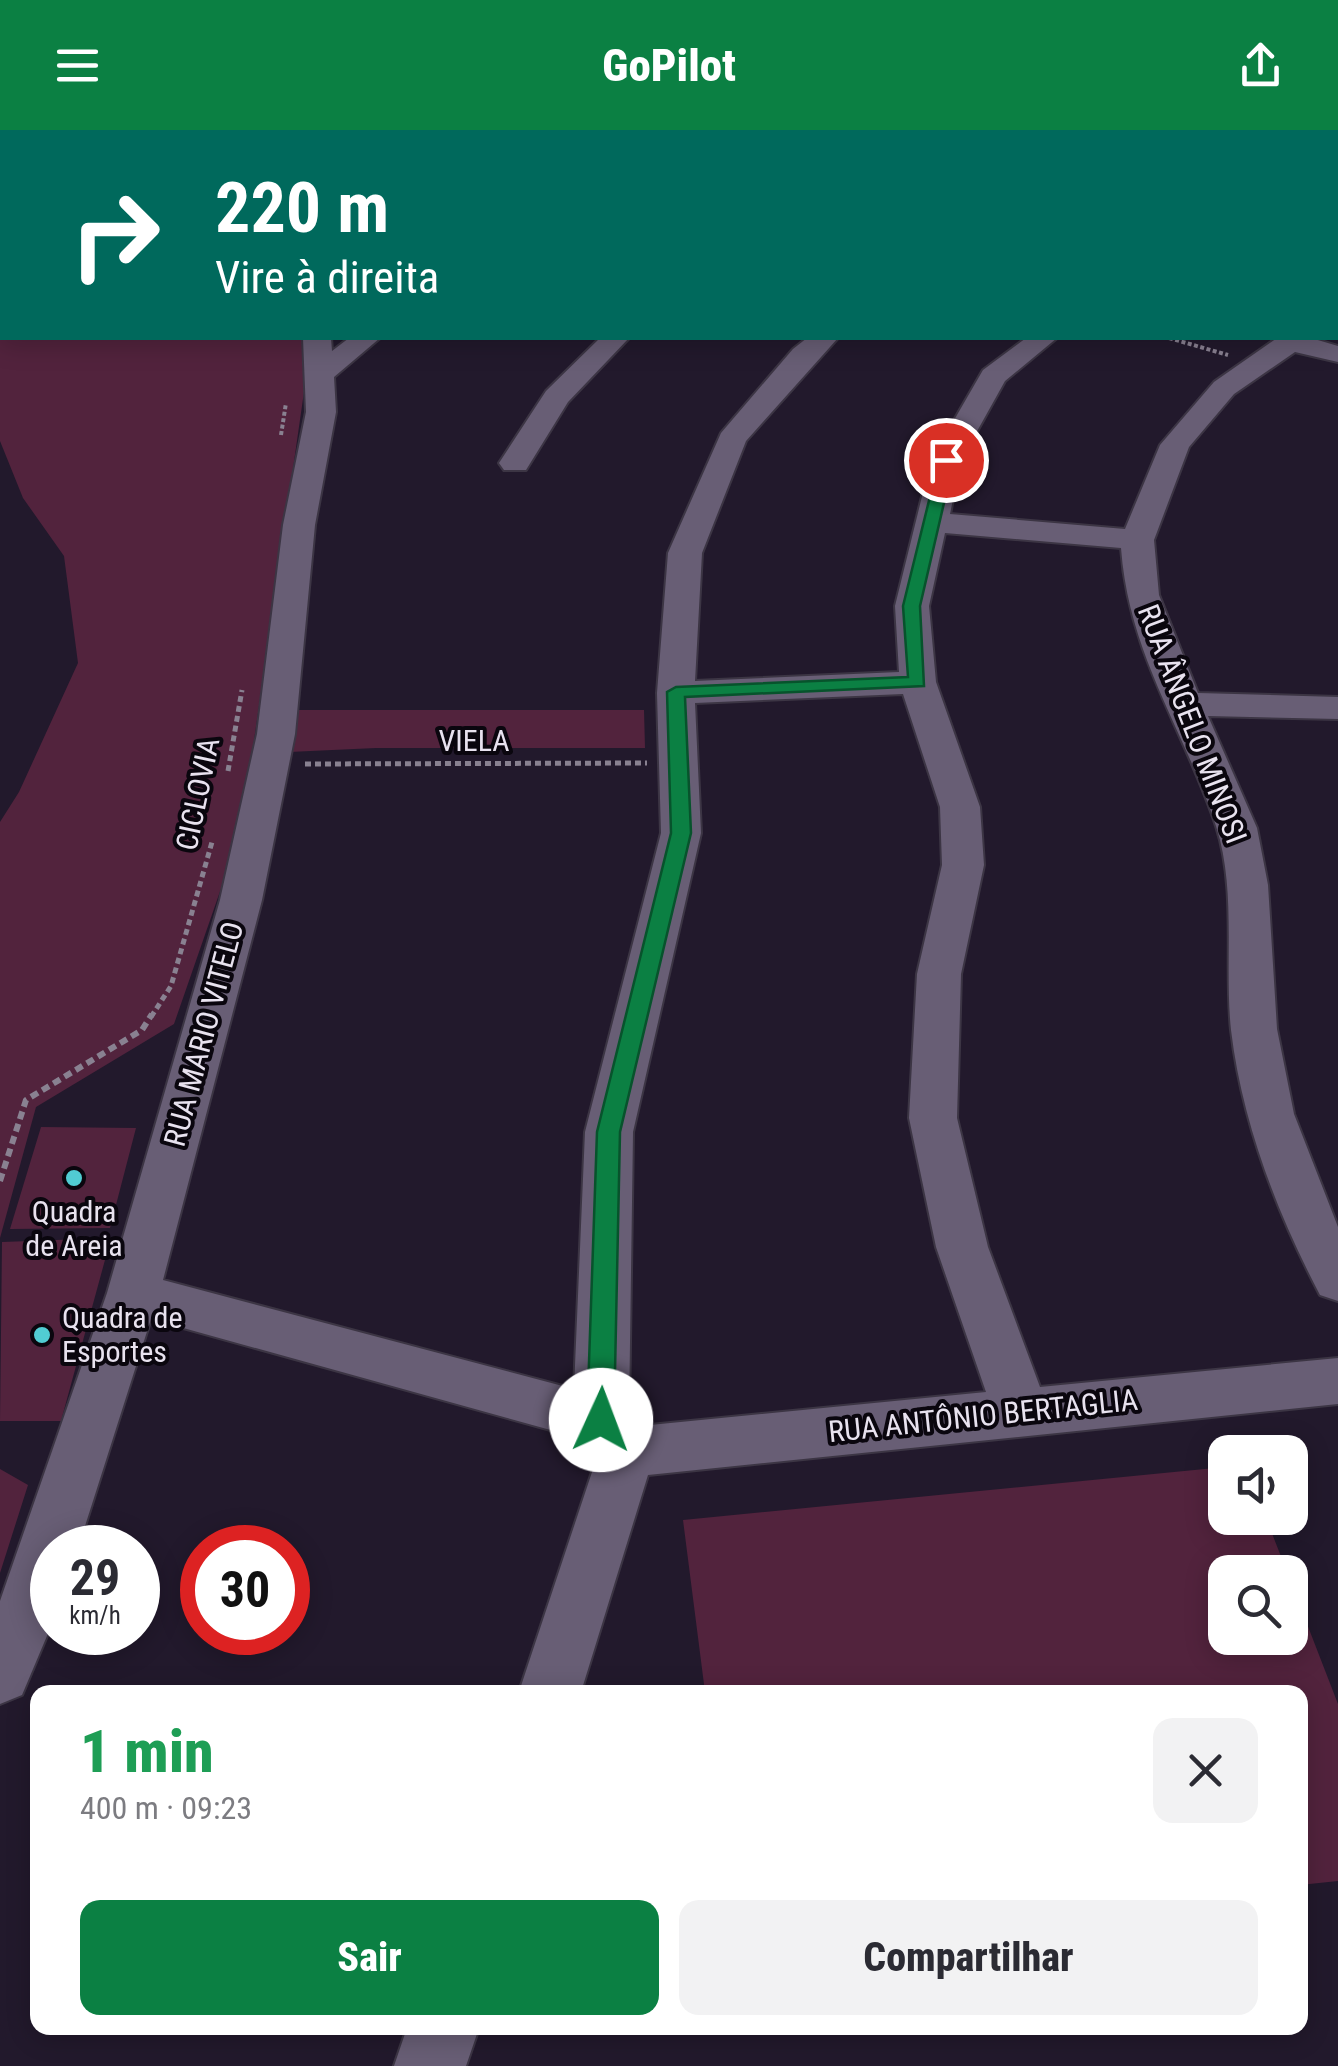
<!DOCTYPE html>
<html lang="pt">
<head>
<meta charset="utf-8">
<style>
  :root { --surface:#fff; --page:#f2f2f3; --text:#2b2b33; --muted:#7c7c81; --accent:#0b8043 }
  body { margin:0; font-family:"Roboto Condensed",sans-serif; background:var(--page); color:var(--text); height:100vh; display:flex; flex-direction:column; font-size:38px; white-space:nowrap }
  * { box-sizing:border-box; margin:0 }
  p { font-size:32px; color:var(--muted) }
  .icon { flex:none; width:55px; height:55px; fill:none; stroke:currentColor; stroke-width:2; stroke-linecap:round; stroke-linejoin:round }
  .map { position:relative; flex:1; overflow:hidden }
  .panel { position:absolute; left:30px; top:1555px; width:1278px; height:350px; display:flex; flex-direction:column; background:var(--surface); border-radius:20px; box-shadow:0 5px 25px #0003 }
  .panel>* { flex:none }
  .guide { position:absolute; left:0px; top:0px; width:1340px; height:210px; box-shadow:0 5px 25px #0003; background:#00695c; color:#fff; overflow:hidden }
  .controls { position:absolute; left:1208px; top:1305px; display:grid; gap:20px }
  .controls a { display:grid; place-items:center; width:100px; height:100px; border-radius:20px; background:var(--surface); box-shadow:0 5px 25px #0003; font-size:50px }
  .speed { position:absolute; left:30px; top:1395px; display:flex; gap:20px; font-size:50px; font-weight:700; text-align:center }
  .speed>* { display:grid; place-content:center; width:130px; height:130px; border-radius:50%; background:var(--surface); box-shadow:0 5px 25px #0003; line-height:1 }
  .speed small { font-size:25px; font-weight:400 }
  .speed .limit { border:15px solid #d22; background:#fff; color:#111 }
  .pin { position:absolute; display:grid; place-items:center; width:85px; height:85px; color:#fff; margin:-42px; border:5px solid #fff; border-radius:50%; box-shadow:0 2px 10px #0007 }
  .me { position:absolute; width:110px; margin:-55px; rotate:2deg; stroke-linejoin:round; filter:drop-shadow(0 0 8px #0008) }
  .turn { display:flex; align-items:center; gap:35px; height:210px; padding:0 50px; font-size:45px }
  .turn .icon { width:130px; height:130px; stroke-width:2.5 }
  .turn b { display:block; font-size:70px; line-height:85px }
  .round { display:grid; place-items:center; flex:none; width:105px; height:105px; border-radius:20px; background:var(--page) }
  .overview { display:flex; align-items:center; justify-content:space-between; height:170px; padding:0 50px }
  h1 { font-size:60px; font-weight:800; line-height:75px; color:#1e9e55 }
  .cta { display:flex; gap:20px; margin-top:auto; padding:20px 50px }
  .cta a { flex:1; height:115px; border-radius:20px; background:var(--accent); color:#fff; font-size:40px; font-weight:800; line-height:115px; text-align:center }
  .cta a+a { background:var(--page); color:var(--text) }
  header { display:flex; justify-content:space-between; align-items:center; height:130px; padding:0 50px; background:var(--accent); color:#fff; font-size:45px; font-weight:800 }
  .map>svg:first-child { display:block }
</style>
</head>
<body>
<header><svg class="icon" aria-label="menu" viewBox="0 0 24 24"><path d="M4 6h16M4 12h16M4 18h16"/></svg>GoPilot<svg class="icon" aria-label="share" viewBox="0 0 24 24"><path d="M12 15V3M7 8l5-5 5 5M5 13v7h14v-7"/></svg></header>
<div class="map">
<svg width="1338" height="1936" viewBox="0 0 1338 1936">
  <rect width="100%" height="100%" fill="#22192c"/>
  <path fill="#52233d" d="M0 167 2 208H302L307 241 241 701 174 894 36 977 0 1108V692L19 662 78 533 64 426 23 368 0 311Z
    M295 580H644L645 618H376L289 622Z
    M41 997 136 998 110 1098 10 1099Z
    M111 1108 61 1291H0L2 1112Z
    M1225 1337V1388H1266L1287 1442H1225V1508H1290V1450L1338 1574V1751L1300 1755V1562H705L683 1390Z
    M0 1339 28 1355 0 1443Z"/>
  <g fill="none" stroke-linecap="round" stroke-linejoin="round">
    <g stroke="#3c3544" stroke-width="4">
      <path id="minor" d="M614 0H639L640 2H616Z
        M1111 0H1175L1176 2H1110Z
        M1298 0H1338V5L1297 2Z
        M303 208H331L332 221 349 208H380L334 247 336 282 315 395 295 604 262 770 163 1150 574 1259 585 1002 661 703 657 563 668 423 721 303 793 219 807 208H838L746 311 702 423 695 551 899 542 895 476 931 330 983 240 1026 208H1057L1005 251 961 330 950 384 1125 399 1160 315 1214 252 1277 208H1311L1338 216V232L1295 222 1234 264 1189 317 1154 410 1159 465 1198 563 1338 567V589L1208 586 1257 698 1268 755 1277 899 1294 984 1338 1097V1171L1320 1165C1277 1083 1242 992 1231 900 1224 833 1237 761 1216 696 1184 598 1129 526 1121 418L945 403 929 476 936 552 980 677 984 735 961 844 957 988 988 1117 1040 1257 1338 1228V1274L648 1345 581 1562H519L597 1327 583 1309 151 1189 78 1418H52V1494L22 1565 0 1574V1471L107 1163 220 770 257 604 283 395 306 282ZM903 564 940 677 942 735 917 844 909 988 936 1117 986 1262 640 1296 629 1283 633 1002 701 703 695 573Z
        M600 208H629L568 272 526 340H504L499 333 546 261Z
        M407 1898H479L466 1936H394Z"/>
    </g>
    <g stroke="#3c3544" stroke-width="5">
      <path id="major" d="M330 0H361L362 2H332Z"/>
    </g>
    <path stroke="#898191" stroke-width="4" stroke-dasharray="4 2.5" stroke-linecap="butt" d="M1169 208 1228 225
      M281 305 286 273"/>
    <path stroke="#898191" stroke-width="5" stroke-dasharray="6 4" stroke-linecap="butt" d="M305 634 647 633
      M228 641 242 560
      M151 887 171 856 212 712"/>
    <path stroke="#898191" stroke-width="6" stroke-dasharray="8 5" stroke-linecap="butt" d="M0 1051 26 970 142 900 152 884"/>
    <use href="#minor" fill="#685e75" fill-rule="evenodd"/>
    <use href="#major" fill="#945b9a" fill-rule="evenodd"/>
  </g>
  <path fill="#0b8043" stroke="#07532c" stroke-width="2.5" d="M946 326 954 330 920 476 924 556 685 567 691 703 620 1002 614 1290 610 1298 601 1301 591 1298 587 1290 597 1002 671 703 667 562 676 557 908 547 903 476 939 330Z"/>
  <g fill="#51ccd3" stroke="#0a060e" stroke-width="4">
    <circle cx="74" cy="1048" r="10"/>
    <circle cx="42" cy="1205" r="10"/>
  </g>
  <g text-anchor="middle" stroke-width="8" stroke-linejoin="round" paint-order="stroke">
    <g font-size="30" fill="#e8e2ef" stroke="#0a060e">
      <text transform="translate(1192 594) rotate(69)" y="10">RUA ÂNGELO MINOSI</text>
      <text x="474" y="621">VIELA</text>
      <text transform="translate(198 664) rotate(-78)" y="10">CICLOVIA</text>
      <text transform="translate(204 904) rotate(-75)" y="10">RUA MARIO VITELO</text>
      <text transform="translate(983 1286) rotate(-6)" y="10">RUA ANTÔNIO BERTAGLIA</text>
    </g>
    <g font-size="30" fill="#e8e2ef" stroke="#0a060e">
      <text x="74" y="1092">Quadra<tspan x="74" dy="34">de Areia</tspan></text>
      <text x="62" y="1198" text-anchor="start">Quadra de<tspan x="62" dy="34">Esportes</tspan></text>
    </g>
  </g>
</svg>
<div class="controls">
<a><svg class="icon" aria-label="sound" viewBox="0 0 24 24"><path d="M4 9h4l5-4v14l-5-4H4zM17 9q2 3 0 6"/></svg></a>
<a><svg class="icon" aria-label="search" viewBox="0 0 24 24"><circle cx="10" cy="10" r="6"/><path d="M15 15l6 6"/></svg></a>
</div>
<div class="speed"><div>29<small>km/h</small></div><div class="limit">30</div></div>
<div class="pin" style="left:946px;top:330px;background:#d93025"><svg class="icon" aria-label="arrive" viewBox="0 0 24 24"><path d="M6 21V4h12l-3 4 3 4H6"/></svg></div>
<svg class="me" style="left:601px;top:1290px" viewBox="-20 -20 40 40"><circle r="19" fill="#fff"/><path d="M0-13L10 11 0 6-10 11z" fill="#0b8043"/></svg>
<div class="guide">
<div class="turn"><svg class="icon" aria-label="right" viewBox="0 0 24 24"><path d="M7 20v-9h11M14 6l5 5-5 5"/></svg><div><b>220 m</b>Vire à direita</div></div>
</div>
<section class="panel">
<div class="overview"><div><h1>1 min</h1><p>400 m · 09:23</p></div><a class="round"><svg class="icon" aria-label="close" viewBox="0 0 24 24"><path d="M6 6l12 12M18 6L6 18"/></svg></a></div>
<div class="cta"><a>Sair</a><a>Compartilhar</a></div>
</section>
</div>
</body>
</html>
